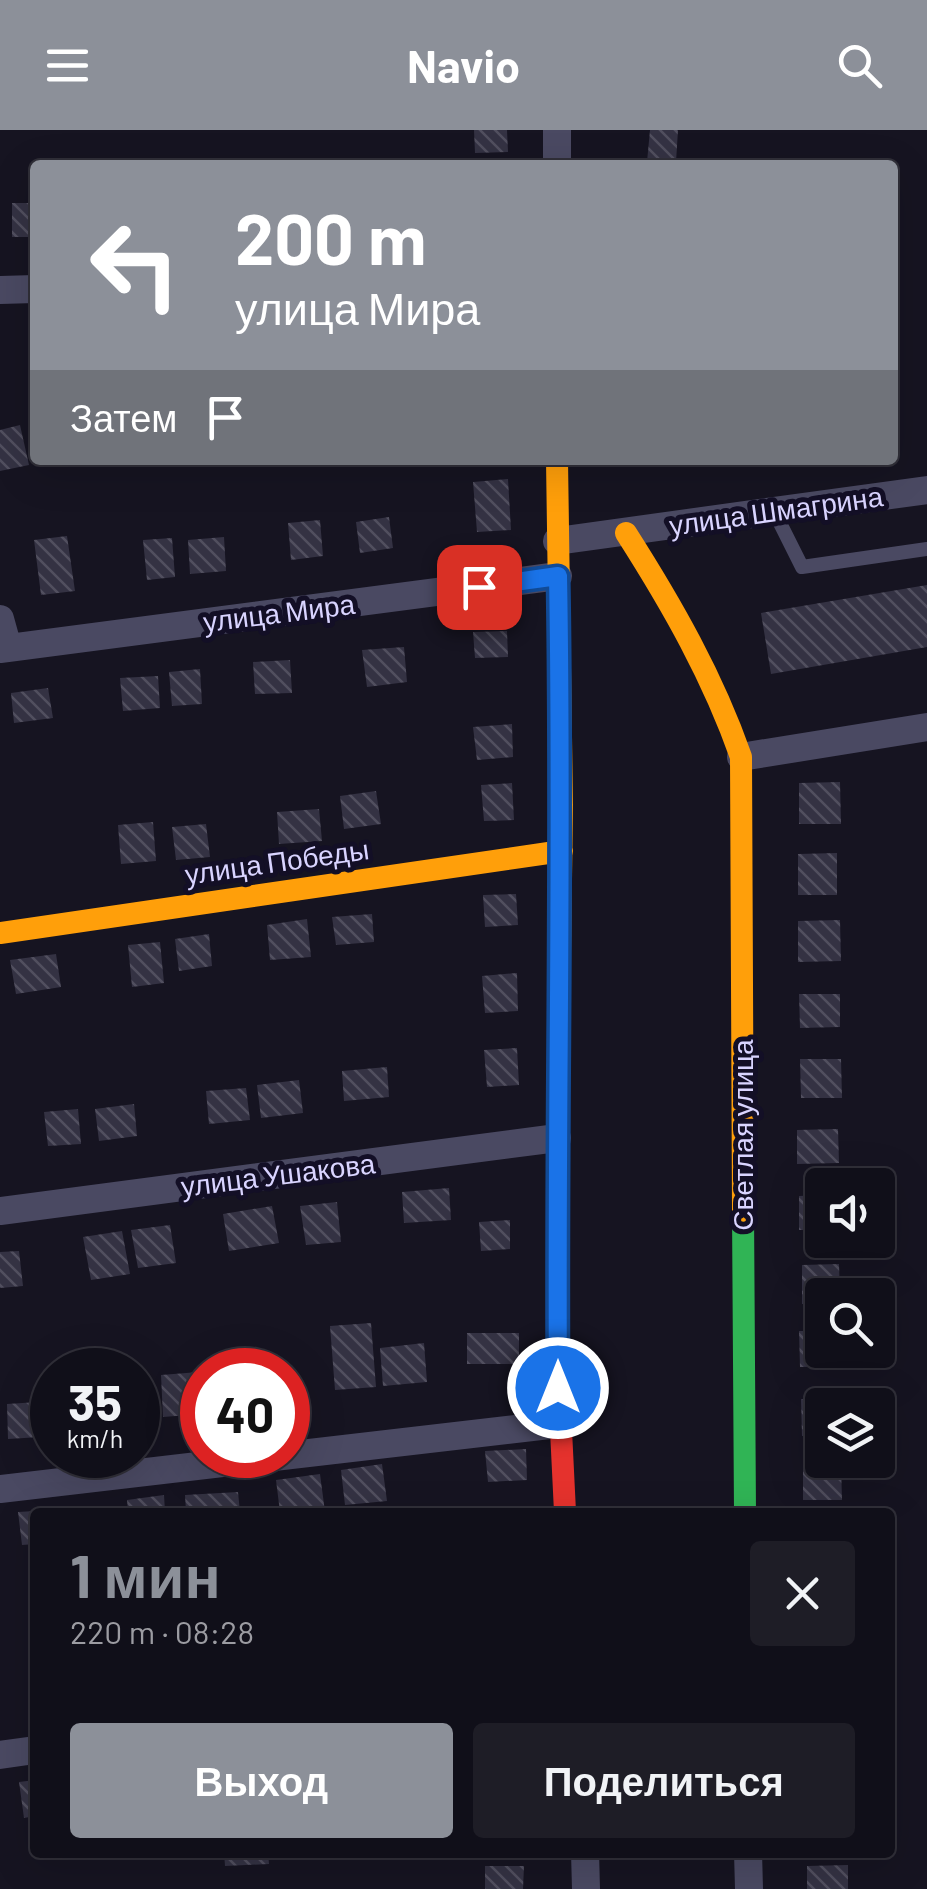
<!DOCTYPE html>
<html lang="ru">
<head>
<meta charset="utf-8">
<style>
  :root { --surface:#100f19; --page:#1e1d26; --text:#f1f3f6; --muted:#9c9ca2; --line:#302f38; --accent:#8c9099 }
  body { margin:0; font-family:Barlow,sans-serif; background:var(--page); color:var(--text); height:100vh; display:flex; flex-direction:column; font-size:38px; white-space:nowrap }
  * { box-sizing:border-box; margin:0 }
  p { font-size:32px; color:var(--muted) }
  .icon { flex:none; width:55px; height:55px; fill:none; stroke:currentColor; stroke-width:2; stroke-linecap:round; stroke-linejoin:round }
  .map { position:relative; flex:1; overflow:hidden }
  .panel { position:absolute; left:30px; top:1378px; width:865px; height:350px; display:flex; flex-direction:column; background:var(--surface); border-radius:10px; box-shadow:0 10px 40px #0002,0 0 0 2px var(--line) }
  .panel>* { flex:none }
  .guide { position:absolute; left:30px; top:30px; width:868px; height:305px; border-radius:10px; box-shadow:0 10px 40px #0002,0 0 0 2px var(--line); background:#8c9099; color:#fff; overflow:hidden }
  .fabs { position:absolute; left:805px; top:1038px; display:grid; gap:20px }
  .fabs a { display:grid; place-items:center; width:90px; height:90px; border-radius:10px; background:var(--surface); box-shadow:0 10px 40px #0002,0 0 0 2px var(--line); font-size:50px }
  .speed { position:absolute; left:30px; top:1218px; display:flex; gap:20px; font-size:50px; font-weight:700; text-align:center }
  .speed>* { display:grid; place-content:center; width:130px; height:130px; border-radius:50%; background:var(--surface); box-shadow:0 10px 40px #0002,0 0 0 2px var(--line); line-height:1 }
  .speed small { font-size:25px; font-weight:400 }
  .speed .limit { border:15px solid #d22; background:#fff; color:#111 }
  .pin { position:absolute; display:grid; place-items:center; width:85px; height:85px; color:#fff; margin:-42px; border-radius:20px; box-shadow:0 5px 15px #0006 }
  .me { position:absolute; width:110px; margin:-55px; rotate:0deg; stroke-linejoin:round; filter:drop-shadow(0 0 8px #0008) }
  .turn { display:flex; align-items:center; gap:35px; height:210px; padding:0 40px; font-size:45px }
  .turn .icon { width:130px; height:130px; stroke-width:2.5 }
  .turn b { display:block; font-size:70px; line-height:85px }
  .then { display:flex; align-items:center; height:95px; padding:0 40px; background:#0003; gap:20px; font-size:38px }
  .round { display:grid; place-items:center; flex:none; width:105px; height:105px; border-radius:10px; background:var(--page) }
  .overview { display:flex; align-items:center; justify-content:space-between; height:170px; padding:0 40px }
  h1 { font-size:60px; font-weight:700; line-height:75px; color:var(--accent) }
  .button { display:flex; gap:20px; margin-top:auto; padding:20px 40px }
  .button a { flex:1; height:115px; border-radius:10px; background:var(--accent); color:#fff; font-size:40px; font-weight:700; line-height:115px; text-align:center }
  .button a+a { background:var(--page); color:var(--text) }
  header { display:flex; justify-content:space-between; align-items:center; height:130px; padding:0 40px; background:var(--accent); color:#fff; font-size:45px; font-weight:700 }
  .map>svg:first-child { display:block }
</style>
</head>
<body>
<header><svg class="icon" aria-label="menu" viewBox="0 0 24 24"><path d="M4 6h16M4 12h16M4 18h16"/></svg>Navio<svg class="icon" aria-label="search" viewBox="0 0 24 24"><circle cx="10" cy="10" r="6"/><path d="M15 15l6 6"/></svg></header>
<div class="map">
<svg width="927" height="1759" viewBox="0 0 927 1759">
  <defs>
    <pattern id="building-back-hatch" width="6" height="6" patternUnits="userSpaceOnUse" patternTransform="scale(2.5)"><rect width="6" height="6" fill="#343243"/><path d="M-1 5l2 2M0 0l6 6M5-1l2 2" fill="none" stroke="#514f5f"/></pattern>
  </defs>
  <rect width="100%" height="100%" fill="#161421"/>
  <path fill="url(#building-back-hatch)" d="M474 0H507L508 22 475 23Z
    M650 0H678L676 32H647Z
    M12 73H35V107H12Z
    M20 295 29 335 0 341V300Z
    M508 349 511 400 477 402 473 352Z
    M389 387 393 418 360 423 356 392Z
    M320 390 323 426 291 430 288 393Z
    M67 406 75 461 41 465 34 410Z
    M224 407 226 441 190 444 188 410Z
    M172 408 175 447 147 450 143 410Z
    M927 455V517L771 544 761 483Z
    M507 501 508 527 475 528 473 502Z
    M404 517 407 552 367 557 362 520Z
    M290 530 292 563 255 564 253 532Z
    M200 539 202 574 172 576 169 542Z
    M158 546 160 578 123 581 120 548Z
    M48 558 53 588 14 593 11 563Z
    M512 594 513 627 477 630 473 597Z
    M840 652 841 694H799V653Z
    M512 653 514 690 484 691 481 655Z
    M376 661 381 694 344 699 340 666Z
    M319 679 322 711 279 714 277 682Z
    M153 692 156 731 121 734 118 695Z
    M206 694 210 727 176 730 172 697Z
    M837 723V765H798V724Z
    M516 764 518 795 485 797 483 765Z
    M372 784 374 812 336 815 332 787Z
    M307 789 311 827 270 830 267 795Z
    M840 790 841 831 798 832V791Z
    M209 804 212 836 179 841 175 809Z
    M160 812 164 853 132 857 128 815Z
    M56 824 61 857 16 864 10 830Z
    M517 843 518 881 485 883 482 846Z
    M799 864H840V897L800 898Z
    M517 918 519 955 487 957 484 920Z
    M800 929H841L842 968H801Z
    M387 937 389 967 344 971 342 941Z
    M299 950 303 983 261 988 257 955Z
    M246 958 250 990 209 994 206 961Z
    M134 974 137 1006 99 1011 95 979Z
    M78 979 81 1014 48 1016 44 982Z
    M838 999 839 1033 797 1034V1000Z
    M449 1058 451 1090 404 1093 402 1062Z
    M822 1065V1100H799V1066Z
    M337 1072 341 1112 306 1115 300 1076Z
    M272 1076 279 1113 229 1121 223 1084Z
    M510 1090V1119L481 1121 479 1092Z
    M170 1095 176 1133 138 1138 131 1100Z
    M122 1101 130 1144 91 1150 83 1107Z
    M19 1121 23 1156 0 1158V1122Z
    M839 1134 840 1165H822V1174H802V1135Z
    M371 1193 376 1257 335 1260 330 1196Z
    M799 1201H822V1220H842V1236L800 1237Z
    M467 1203H519V1234H467Z
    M424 1213 427 1252 383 1256 380 1218Z
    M199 1242 202 1284 163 1287 161 1245Z
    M801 1269H842V1275H822V1306H802Z
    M38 1272 40 1307 8 1309 7 1274Z
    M526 1319 527 1350 488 1352 485 1321Z
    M382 1334 387 1371 345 1375 341 1340Z
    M841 1335 842 1370H803V1336Z
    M320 1344 325 1382H280L276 1350Z
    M238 1362 240 1382H186L185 1365Z
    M164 1365 165 1382H128L127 1370Z
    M35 1381V1414L22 1415 18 1382Z
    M35 1650V1686L24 1688 19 1652Z
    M224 1722H268L269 1734 225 1736Z
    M848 1735V1759H807V1736Z
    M485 1736H524L523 1759H485Z"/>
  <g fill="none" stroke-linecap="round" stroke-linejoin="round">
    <path stroke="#4a4962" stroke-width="14" d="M774 381 802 437 927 419"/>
    <path stroke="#4a4962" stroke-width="28" d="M557 0V35
      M0 160 35 159
      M557 411 927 360
      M0 489 8 518
      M0 519 558 446
      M741 627 927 597
      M0 1081 557 1008
      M0 1359 558 1294
      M0 1625 35 1620
      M585 1722 586 1759
      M748 1722 749 1759"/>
    <path stroke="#30b455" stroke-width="22" d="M743 1081 745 1382"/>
    <path stroke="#ff9f0a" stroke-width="22" d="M626 403C672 475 713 547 741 627L743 1081
      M0 803 562 721
      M557 1045 562 675 557 330"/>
    <path stroke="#e5322d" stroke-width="22" d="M557 1045V1218L565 1382"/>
  </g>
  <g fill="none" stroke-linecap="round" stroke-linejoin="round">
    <g stroke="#114b97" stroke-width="25">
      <path id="route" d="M479 457 558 446C563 717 556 988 558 1258"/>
    </g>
    <use href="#route" stroke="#1a73e8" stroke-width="18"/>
  </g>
  <g text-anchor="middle" stroke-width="10" stroke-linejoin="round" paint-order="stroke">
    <g font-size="28" fill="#d9d4ff" stroke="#130f26">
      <text transform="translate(776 381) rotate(-8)" y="10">улица Шмагрина</text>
      <text transform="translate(279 483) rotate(-7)" y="10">улица Мира</text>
      <text transform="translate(277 732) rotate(-8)" y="10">улица Победы</text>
      <text transform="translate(743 1005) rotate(-90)" y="10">Светлая улица</text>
      <text transform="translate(278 1045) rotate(-7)" y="10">улица Ушакова</text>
    </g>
  </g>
</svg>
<div class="fabs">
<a><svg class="icon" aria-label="sound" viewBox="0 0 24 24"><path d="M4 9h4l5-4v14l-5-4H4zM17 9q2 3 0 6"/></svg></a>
<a><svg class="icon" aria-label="search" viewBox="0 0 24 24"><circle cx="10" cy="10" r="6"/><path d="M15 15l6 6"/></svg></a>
<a><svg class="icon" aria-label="layers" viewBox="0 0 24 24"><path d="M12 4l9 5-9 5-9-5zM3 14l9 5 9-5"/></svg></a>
</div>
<div class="speed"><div>35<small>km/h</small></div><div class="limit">40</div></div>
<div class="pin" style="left:479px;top:457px;background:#d93025"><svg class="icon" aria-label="arrive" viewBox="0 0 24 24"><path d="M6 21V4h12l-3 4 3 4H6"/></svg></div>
<svg class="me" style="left:558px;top:1258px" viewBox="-20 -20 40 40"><circle r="17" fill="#1a73e8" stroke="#fff" stroke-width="3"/><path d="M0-11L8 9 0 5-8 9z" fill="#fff"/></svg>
<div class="guide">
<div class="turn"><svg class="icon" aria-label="left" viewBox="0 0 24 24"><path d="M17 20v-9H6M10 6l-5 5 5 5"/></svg><div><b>200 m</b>улица Мира</div></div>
<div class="then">Затем<svg class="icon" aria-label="arrive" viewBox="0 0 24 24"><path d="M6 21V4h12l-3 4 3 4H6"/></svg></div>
</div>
<section class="panel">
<div class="overview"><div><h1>1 мин</h1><p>220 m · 08:28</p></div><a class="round"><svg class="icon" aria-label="close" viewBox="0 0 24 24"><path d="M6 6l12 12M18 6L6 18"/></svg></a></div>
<div class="button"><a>Выход</a><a>Поделиться</a></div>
</section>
</div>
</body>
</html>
